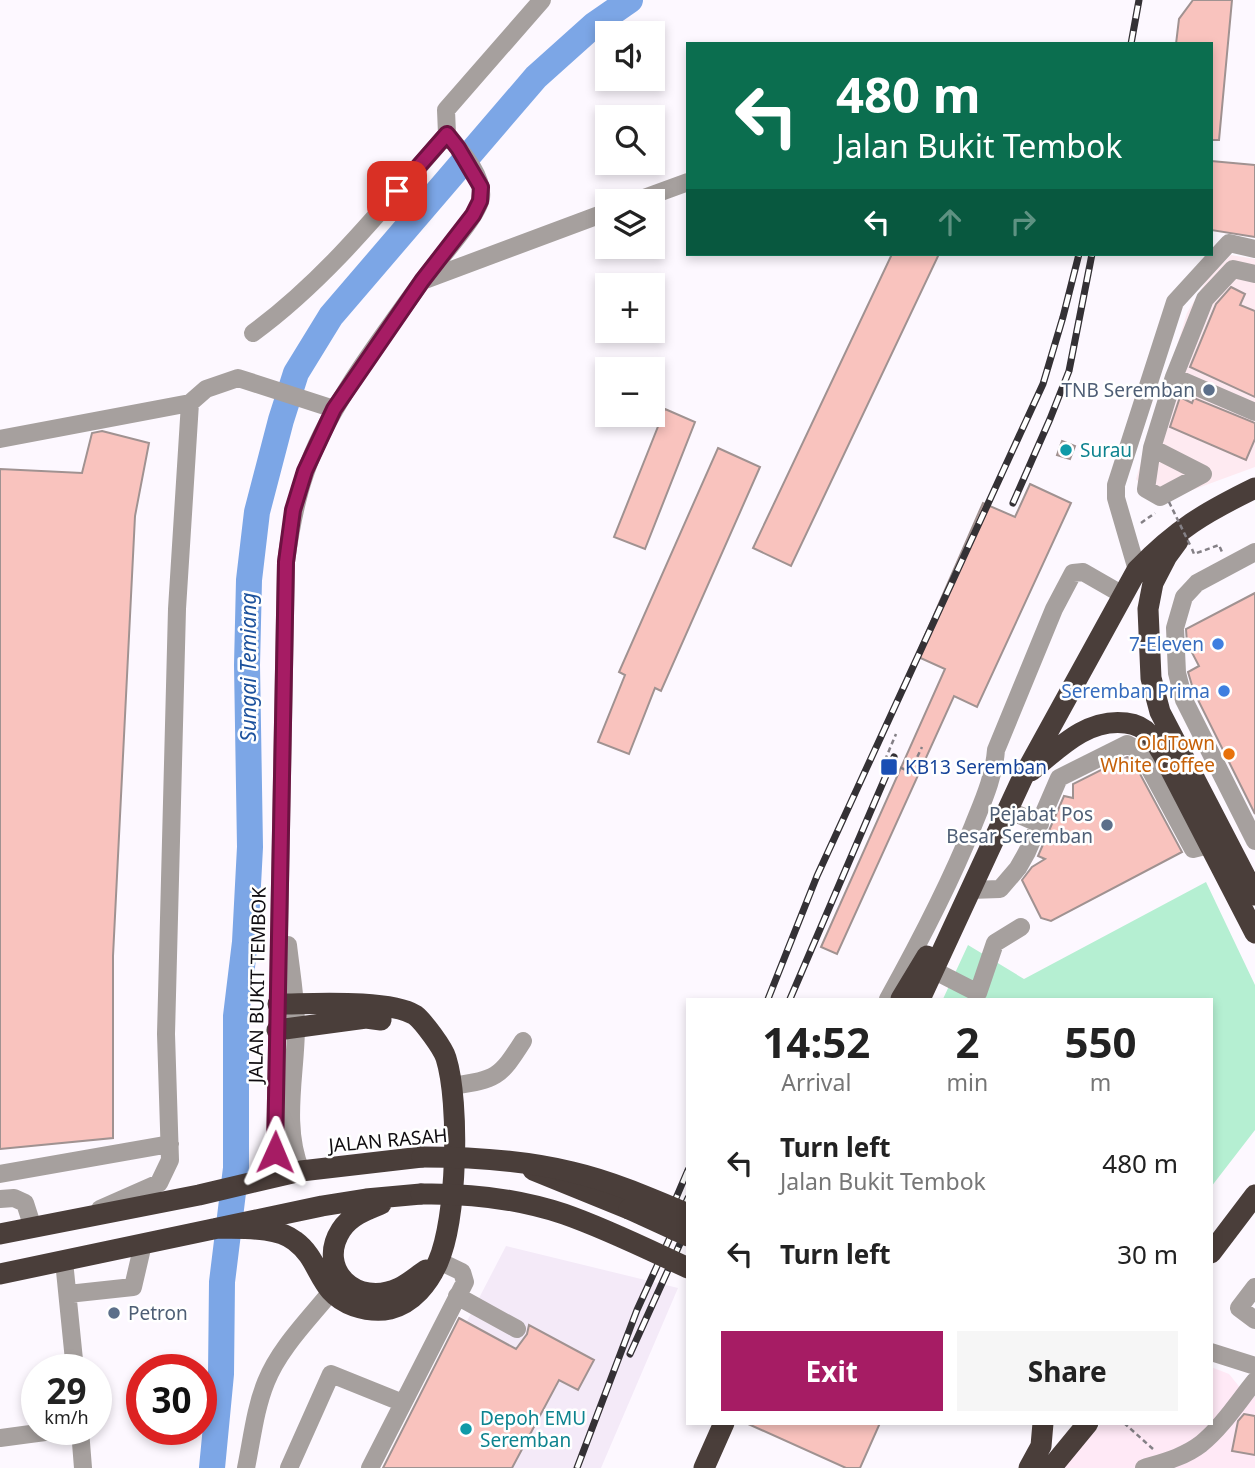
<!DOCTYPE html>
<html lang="en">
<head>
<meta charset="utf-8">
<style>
  :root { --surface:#fff; --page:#f6f6f6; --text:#222; --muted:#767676; --accent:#a61c64 }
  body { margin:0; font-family:"Noto Sans",sans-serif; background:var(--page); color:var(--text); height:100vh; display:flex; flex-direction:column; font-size:26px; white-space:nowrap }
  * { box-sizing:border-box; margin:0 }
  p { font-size:23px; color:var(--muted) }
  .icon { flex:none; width:38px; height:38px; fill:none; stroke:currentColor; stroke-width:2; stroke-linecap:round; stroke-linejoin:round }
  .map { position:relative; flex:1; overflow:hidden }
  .panel { position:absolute; left:686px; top:998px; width:527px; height:427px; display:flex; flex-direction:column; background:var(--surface); border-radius:0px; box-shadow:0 4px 10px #0003 }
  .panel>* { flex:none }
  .banner { position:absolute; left:686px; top:42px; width:527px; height:214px; border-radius:0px; box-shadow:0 4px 10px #0003; background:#0b6e4f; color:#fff; overflow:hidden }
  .fabs { position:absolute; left:595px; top:21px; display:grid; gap:14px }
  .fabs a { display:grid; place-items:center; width:70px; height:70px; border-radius:0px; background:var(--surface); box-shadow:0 4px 10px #0003; font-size:35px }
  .speed { position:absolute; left:21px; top:1354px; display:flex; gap:14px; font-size:35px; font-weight:700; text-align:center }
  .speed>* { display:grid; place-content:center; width:91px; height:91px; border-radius:50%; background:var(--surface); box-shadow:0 4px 10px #0003; line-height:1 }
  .speed small { font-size:18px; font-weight:400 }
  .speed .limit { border:10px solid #d22; background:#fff; color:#111 }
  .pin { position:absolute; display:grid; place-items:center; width:60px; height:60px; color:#fff; margin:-30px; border-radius:14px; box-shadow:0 4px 10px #0006 }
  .me { position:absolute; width:77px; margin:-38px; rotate:1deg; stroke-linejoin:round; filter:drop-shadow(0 0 5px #0008) }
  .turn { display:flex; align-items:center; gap:24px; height:147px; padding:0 35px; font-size:32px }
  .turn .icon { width:91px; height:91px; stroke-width:2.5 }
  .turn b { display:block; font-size:49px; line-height:60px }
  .lanes { display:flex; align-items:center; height:66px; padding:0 35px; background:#0003; justify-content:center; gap:35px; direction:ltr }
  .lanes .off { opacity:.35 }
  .eta { display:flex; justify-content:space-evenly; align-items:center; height:119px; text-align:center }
  .eta b { font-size:42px; font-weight:700; line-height:49px }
  .button { display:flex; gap:14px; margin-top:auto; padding:14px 35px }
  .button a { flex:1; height:80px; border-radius:0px; background:var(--accent); color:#fff; font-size:28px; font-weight:700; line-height:80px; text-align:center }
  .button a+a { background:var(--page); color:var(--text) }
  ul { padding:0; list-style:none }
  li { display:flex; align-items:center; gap:21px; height:91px; padding:0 35px }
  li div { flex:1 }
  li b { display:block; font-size:26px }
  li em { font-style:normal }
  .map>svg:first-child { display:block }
</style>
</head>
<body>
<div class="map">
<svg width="1255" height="1468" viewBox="0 0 1255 1468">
  <rect width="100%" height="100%" fill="#fdf8ff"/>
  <path fill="#feeaf1" d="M1231 255 1255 259V467L1157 503 1136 479 1187 313 1207 279Z"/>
  <path fill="#f4eaf8" d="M506 1246 678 1288 601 1468H391Z"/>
  <path fill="#ffe9f6" d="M1211 1367 1229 1374 1250 1400 1255 1396V1468H1063L1102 1423H1211Z"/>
  <path fill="#b5efd2" d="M1206 882 1255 985V1130L1211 1187V999H943L968 945 1024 979Z"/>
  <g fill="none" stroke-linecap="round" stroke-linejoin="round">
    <path stroke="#7ca6e6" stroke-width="26" d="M212 1468 221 1374 222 1282 236 1168V1016L245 942 250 847 247 665 249 580 257 512 281 420 296 373 331 316 536 77 594 25 630 0"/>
  </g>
  <path fill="#f9c3be" stroke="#a09291" stroke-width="2" d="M1193 0H1232L1219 140H1211V44H1176L1179 19Z
    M1211 161 1255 165V237L1211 230Z
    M892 254H939L791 566 753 548Z
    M1231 287 1245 294 1240 305 1255 311V397L1190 367 1216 304Z
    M1180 397 1192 403 1194 398 1255 423V439L1246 460 1170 427Z
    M665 409 695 422 645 549 614 537Z
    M102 431 149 443 135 516 113 956V1138L0 1149V469L82 473 92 433Z
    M1062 441 1075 446 1070 459 1057 455Z
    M718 448 760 467 661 691 655 688 629 754 598 742 625 675 619 672Z
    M1030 484 1071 503 977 707 954 696 837 954 821 947 945 669 916 656 983 503 1015 517Z
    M1255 593V814L1194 692 1188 672 1199 666 1187 643 1186 629Z
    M1127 757 1132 759 1182 852 1051 921 1041 918 1022 880 1032 867 1045 859 1038 856 1064 796 1073 798V784Z
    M459 1318 516 1349 527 1334 529 1325 594 1360 578 1390 559 1380 512 1468H383Z
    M1244 1414 1255 1416V1455L1232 1451 1238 1421Z
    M746 1423H880L860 1468H846Z"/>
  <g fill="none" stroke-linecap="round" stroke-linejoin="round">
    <path stroke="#848086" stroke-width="2.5" stroke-dasharray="5 3.5" stroke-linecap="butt" d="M1141 523 1155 513
      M1192 549 1194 554 1219 545 1222 552
      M885 760 896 734
      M910 772 922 747
      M1124 1423 1153 1449"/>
    <path stroke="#a6a09e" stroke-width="18" d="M636 201 688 182
      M422 281 607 212
      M253 333C328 278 386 204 447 134L446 110 542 0
      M1174 377 1255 412
      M0 439 190 403 206 389 238 378 334 409
      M1152 448 1203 474 1160 497 1146 489 1152 448 1174 377 1205 299 1233 269 1255 274
      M1255 552 1197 583 1184 597 1175 628 1177 673 1184 700 1255 841
      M1137 570 1116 498V485L1175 302 1229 243 1255 249
      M1008 810 1040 824
      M970 890 1000 889 1018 868 1027 852 1059 778 1127 744 1140 751 1193 849 1209 845
      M288 945C291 972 296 999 296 1026 296 1074 282 1125 301 1171
      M933 970 978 993 995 943 1021 927
      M888 999C919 943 949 886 973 826 983 801 994 777 996 750L1054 609 1073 573 1083 572 1123 595
      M452 1086C496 1079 499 1079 523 1041
      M0 1174 170 1144
      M270 1178 275 1152 286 562C290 532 295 503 305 474 326 410 380 340 420 284 433 265 478 218 481 198 484 176 460 150 447 134
      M0 1199 14 1198 25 1203 33 1228
      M100 1209 159 1183 170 1160 166 1034 177 609 190 403
      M64 1261 75 1370
      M1255 1287 1239 1308 1255 1320
      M68 1294 133 1287 143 1244
      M457 1296 517 1329
      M1211 1352 1255 1366
      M80 1430 83 1468
      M0 1438 60 1430
      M246 1468C252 1439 255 1409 266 1382 279 1349 308 1320 330 1293
      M289 1468 331 1374 403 1403
      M370 1468 465 1282 462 1272 439 1261
      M1144 1468C1164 1462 1184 1457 1201 1444 1222 1427 1238 1402 1255 1381"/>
    <path stroke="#4a3e3a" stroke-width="21" d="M1178 541 1167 556 1153 583 1148 609 1151 678 1160 712 1255 895
      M1031 771C1059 748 1087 718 1126 723 1135 724 1144 728 1150 735 1155 740 1158 747 1162 753L1255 933
      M901 999 927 956
      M920 999 1022 779 1137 570C1177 529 1204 513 1255 488
      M277 1030 366 1018 381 1020
      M533 1170 629 1209
      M381 1204C366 1210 350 1216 341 1230 316 1269 356 1308 399 1288 408 1284 417 1276 426 1270
      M217 1228C241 1229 276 1226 295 1241 322 1261 317 1293 354 1306 366 1310 377 1312 390 1309 413 1303 429 1283 438 1262 457 1219 460 1103 446 1058 443 1048 423 1021 415 1015 388 999 311 1004 278 1004
      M0 1234 199 1195 301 1171 422 1157
      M1211 1253 1255 1195
      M0 1274 322 1206 366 1199 421 1194
      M704 1468 724 1423
      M1029 1468 1041 1446 1043 1423
      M1051 1468 1088 1423"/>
    <g stroke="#343135" stroke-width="7">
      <path id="rail" d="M1131 44 1139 0
        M1013 503 1050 419 1069 371 1092 254
        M768 999 817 876 1043 384 1063 317 1079 254
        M790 999 894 757
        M662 1231 688 1170
        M630 1354 688 1226
        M577 1468 637 1310 688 1198"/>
    </g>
    <use href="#rail" stroke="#fff" stroke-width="4.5" stroke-dasharray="13" stroke-linecap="butt"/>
    <path stroke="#848086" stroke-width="2.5" stroke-dasharray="5 3.5" stroke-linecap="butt" d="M1169 502 1191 547
      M885 760 910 772"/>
    <path stroke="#4a3e3a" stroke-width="21" d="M422 1157C472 1157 523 1160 572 1172 611 1181 650 1198 688 1214
      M421 1194C469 1193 518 1199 564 1214 607 1229 647 1249 688 1268
      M629 1209 688 1236"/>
  </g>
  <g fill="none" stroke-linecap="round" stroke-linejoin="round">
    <g stroke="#6c1241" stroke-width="18">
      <path id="route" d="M275 1152 286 562 293 510 305 471 334 409 422 281 473 215 480 201 481 187 458 148 447 134 397 191"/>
    </g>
    <use href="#route" stroke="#a61c64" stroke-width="12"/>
  </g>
  <g fill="#5c6f8a" stroke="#fff" stroke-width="2.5">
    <circle cx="1209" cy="390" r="7"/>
    <circle cx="1107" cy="825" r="7"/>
    <circle cx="114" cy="1313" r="7"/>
  </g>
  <g fill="#0f9aa8" stroke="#fff" stroke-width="2.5">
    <circle cx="1066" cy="450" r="7"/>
    <circle cx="466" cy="1429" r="7"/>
  </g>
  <g fill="#3f7fe0" stroke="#fff" stroke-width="2.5">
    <circle cx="1218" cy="644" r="7"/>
    <circle cx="1224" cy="691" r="7"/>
  </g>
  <circle fill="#e8710a" stroke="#fff" stroke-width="2.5" cx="1229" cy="754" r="7"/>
  <rect fill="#1a4fb4" stroke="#fff" stroke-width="2.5" x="880" y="758" width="18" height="18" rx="3.5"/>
  <g text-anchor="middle" stroke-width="5" stroke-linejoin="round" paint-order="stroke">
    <g font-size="19" fill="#4e5e75" stroke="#fff" text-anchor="end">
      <text x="1195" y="397">TNB Seremban</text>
      <text x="1093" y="821">Pejabat Pos<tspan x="1093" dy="22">Besar Seremban</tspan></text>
      <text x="128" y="1320" text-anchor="start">Petron</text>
    </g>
    <g font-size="19" fill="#0d838f" stroke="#fff" text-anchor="start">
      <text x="1080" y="457">Surau</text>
      <text x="480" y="1425">Depoh EMU<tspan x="480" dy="22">Seremban</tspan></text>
    </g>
    <g font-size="19" fill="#366cbe" stroke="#fff" text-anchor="end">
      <text x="1204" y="651">7-Eleven</text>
      <text x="1210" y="698">Seremban Prima</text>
    </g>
    <g font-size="19" fill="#c56008" stroke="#fff" text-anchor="end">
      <text x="1215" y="750">OldTown<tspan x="1215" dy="22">White Coffee</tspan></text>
    </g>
    <g font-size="19" fill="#164399" stroke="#fff" text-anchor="start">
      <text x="905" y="774">KB13 Seremban</text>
    </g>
    <g font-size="19" fill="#0f0c10" stroke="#fff">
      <text transform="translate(257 985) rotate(-89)" y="7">JALAN BUKIT TEMBOK</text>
      <text transform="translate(388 1140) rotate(-5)" y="7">JALAN RASAH</text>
    </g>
    <g font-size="21" font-style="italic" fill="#1d529d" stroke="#fff">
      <text transform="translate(249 667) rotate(-90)" y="7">Sungai Temiang</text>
    </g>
  </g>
</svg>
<div class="fabs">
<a><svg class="icon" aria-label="sound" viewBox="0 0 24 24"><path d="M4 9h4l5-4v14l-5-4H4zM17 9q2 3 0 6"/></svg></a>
<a><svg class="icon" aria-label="search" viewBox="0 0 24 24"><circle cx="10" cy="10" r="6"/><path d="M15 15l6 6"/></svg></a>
<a><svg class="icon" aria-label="layers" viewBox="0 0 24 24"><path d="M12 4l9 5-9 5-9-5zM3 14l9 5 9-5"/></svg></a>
<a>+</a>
<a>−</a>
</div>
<div class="speed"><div>29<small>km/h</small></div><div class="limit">30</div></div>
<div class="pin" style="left:397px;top:191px;background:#d93025"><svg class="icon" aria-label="arrive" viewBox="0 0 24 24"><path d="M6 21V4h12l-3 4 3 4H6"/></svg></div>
<svg class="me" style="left:275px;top:1152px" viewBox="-20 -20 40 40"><path d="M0-17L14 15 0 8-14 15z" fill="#a61c64" stroke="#fff" stroke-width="4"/></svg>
<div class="banner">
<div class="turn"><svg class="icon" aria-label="left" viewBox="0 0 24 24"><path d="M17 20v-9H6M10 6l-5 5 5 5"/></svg><div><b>480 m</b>Jalan Bukit Tembok</div></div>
<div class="lanes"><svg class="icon" aria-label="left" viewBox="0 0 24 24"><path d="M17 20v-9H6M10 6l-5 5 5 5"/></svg><svg class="icon off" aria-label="ahead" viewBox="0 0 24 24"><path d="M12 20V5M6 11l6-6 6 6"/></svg><svg class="icon off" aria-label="right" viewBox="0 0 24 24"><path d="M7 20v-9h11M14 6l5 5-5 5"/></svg></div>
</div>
<section class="panel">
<div class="eta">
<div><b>14:52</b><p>Arrival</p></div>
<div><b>2</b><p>min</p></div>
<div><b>550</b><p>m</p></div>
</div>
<ul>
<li><svg class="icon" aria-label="left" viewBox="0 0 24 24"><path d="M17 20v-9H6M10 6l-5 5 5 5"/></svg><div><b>Turn left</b><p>Jalan Bukit Tembok</p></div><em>480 m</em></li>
<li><svg class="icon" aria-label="left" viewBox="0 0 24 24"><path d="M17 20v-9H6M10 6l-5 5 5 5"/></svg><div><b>Turn left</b></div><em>30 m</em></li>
</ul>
<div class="button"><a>Exit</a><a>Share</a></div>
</section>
</div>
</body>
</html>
